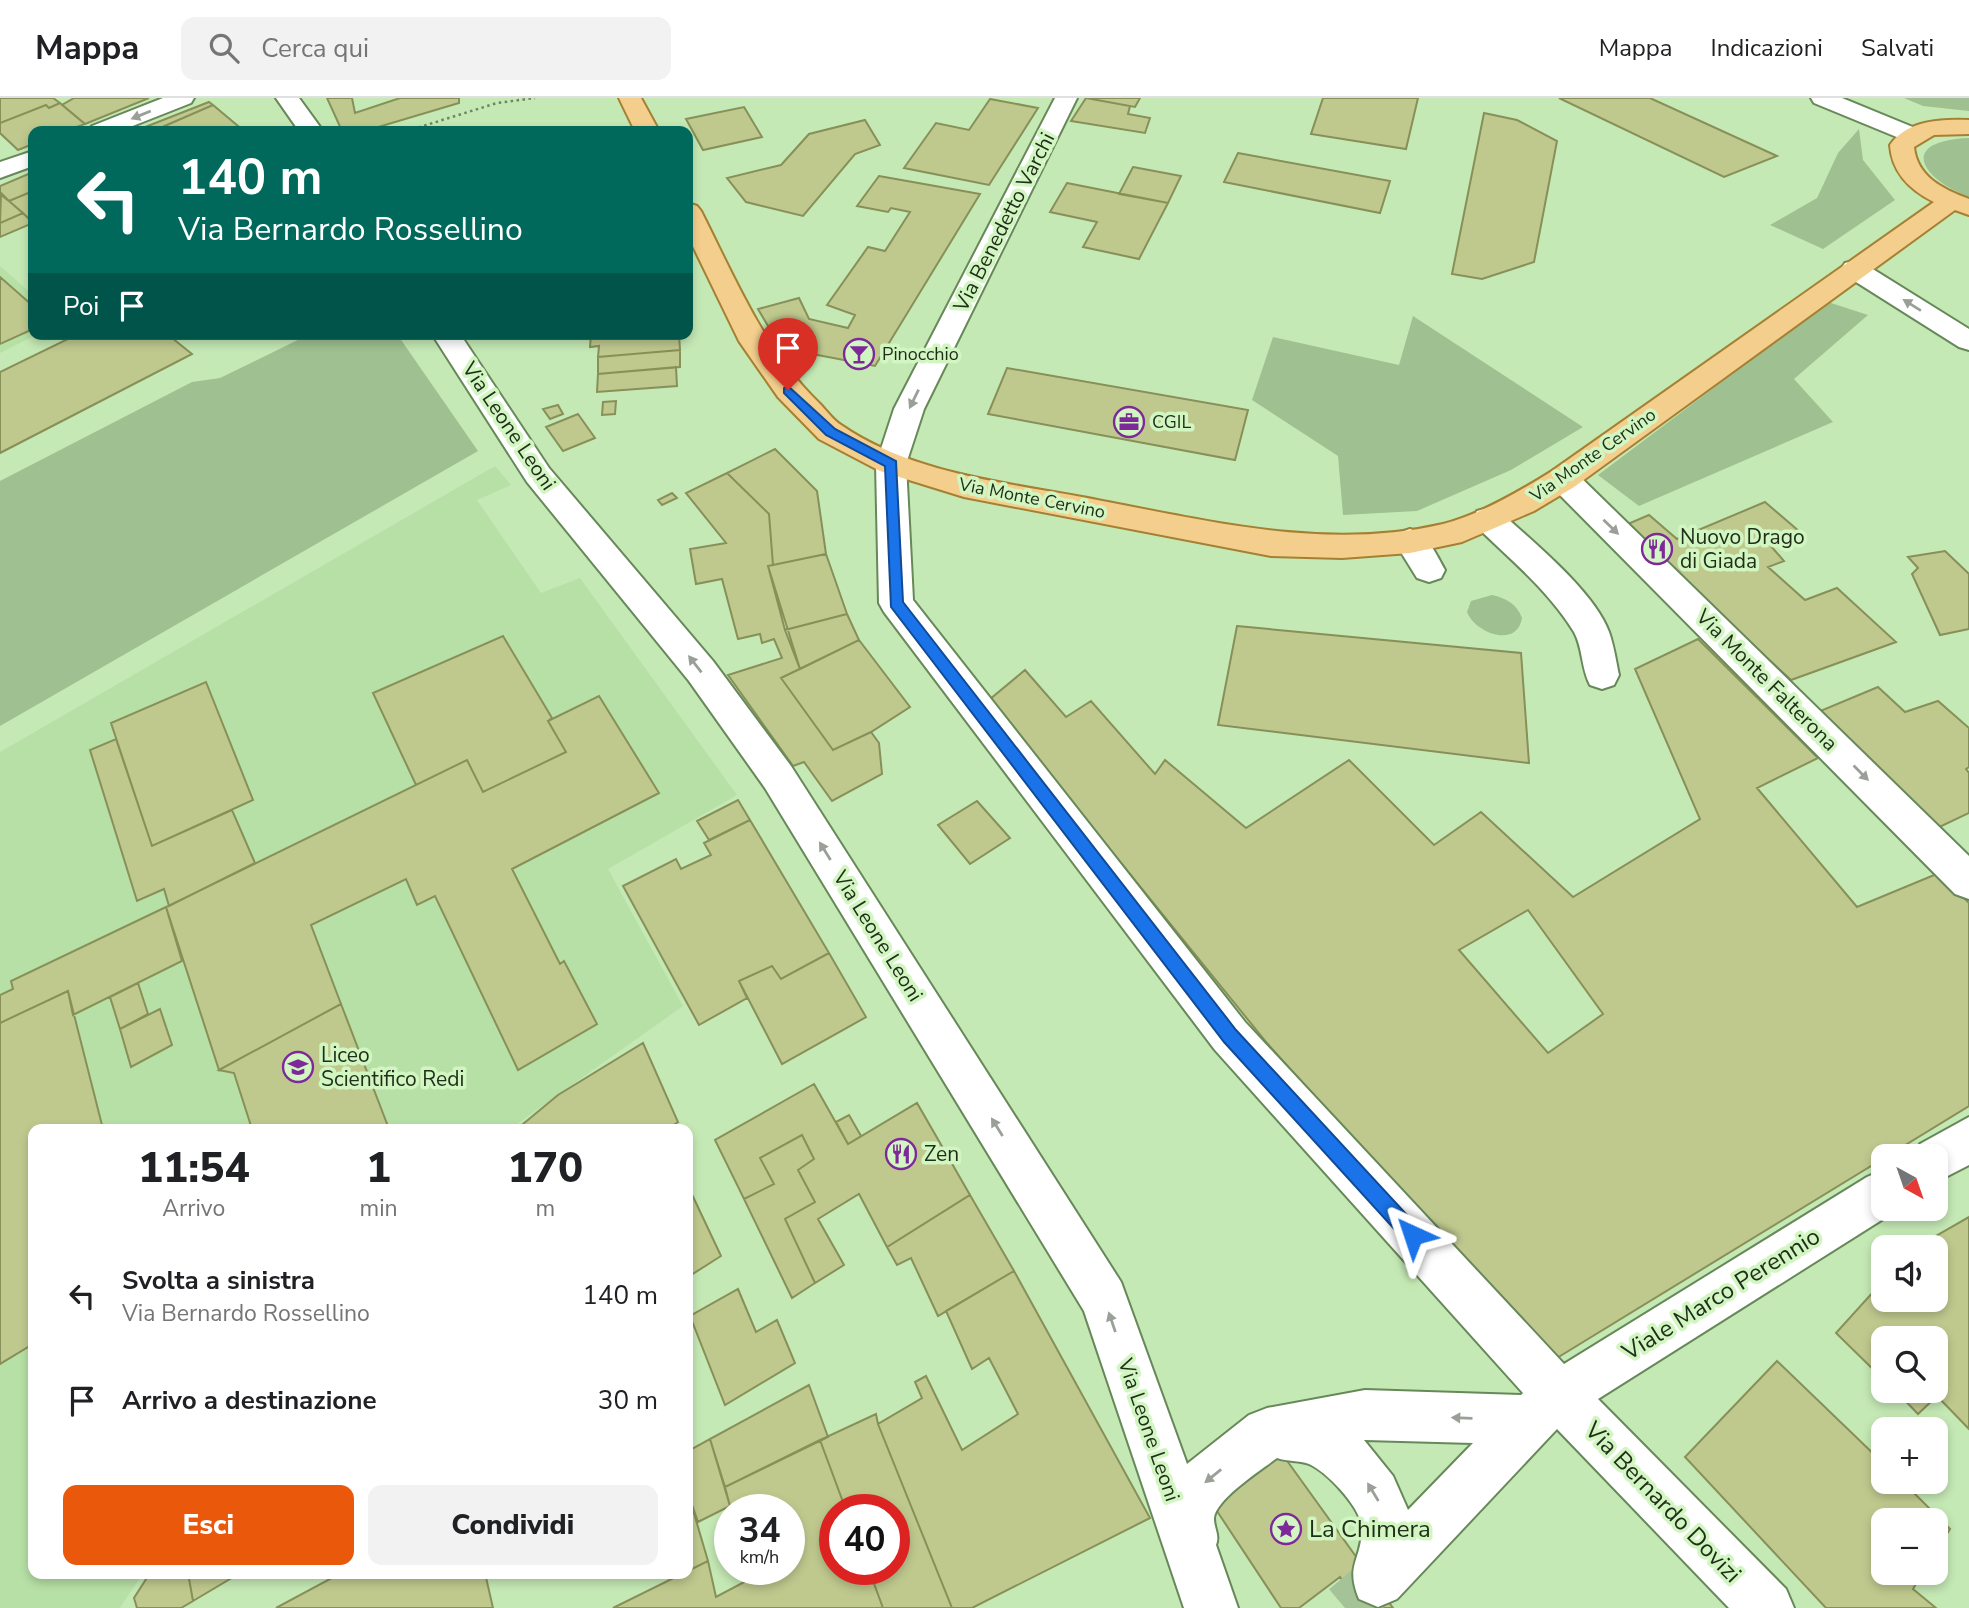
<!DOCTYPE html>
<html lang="it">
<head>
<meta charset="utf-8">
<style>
  :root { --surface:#fff; --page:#f2f2f2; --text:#202124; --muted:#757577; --line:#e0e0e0; --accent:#ea580c }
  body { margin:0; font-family:"Nunito Sans",sans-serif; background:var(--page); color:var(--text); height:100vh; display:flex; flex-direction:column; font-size:26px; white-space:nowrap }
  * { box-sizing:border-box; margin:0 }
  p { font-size:23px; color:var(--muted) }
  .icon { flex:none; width:38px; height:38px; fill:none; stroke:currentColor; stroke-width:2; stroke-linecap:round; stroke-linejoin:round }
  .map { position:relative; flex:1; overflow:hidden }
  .side { position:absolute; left:28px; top:1026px; width:665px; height:455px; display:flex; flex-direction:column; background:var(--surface); border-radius:14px; box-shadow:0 4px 10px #0003 }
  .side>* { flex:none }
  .top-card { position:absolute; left:28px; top:28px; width:665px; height:214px; border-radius:14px; box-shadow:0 4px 10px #0003; background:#00695c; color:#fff; overflow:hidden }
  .needle { width:46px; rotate:140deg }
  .buttons { position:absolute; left:1871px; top:1046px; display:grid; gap:14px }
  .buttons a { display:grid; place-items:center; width:77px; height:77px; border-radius:14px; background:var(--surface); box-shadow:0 4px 10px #0003; font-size:35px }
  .speed { position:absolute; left:714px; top:1396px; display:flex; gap:14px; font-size:35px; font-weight:700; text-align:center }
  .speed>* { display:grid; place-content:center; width:91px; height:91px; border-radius:50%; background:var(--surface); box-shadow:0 4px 10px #0003; line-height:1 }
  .speed small { font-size:18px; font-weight:400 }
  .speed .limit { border:10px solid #d22; background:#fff; color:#111 }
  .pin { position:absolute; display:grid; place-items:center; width:60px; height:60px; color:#fff; margin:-72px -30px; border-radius:50% 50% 50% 0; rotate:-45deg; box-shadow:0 0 7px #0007 }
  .pin .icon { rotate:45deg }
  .me { position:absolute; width:77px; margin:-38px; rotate:318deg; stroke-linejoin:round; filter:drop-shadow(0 0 5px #0008) }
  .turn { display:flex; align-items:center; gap:24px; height:147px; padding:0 35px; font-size:32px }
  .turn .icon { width:91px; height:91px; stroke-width:2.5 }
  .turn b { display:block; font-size:49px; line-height:60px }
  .then { display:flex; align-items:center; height:66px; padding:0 35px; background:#0003; gap:14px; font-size:26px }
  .eta { display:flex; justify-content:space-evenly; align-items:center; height:119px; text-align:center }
  .eta b { font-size:42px; font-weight:800; line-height:49px }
  .primary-button { display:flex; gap:14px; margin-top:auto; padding:14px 35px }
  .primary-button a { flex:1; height:80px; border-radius:14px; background:var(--accent); color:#fff; font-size:28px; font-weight:800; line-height:80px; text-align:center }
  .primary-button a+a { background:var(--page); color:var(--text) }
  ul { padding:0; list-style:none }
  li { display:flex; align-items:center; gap:21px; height:105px; padding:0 35px }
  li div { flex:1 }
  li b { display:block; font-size:26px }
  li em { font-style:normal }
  header { display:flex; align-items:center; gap:42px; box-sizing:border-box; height:98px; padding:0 35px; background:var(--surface); border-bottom:2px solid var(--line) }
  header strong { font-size:33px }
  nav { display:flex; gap:38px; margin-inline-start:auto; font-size:24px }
  .search { width:490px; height:63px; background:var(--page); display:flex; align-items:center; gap:18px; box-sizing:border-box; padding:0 24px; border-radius:14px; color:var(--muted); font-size:26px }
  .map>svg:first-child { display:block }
</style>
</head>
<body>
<header>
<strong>Mappa</strong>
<div class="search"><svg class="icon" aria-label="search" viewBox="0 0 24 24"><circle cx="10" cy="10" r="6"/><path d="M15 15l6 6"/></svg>Cerca qui</div>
<nav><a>Mappa</a><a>Indicazioni</a><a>Salvati</a></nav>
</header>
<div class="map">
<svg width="1969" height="1510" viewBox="0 0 1969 1510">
  <rect width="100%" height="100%" fill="#c5e9b5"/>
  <path fill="#b7e0a6" d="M0 168 33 197V236H38L0 255Z
    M495 368 511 387 477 402 541 495 580 480 737 697 608 771 683 908 510 1031H33V1475H143L120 1510H0V654Z"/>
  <path fill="#9fc091" d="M1904 0H1969V13L1923 8Z
    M1859 31 1863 62 1895 102 1823 151 1770 127 1817 100 1838 55Z
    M1969 40V99C1920 80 1898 43 1969 40Z
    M1828 204 1868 217 1794 281 1833 324 1639 408 1598 377Z
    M1413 218 1583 329 1511 372 1417 413 1343 417 1338 358 1252 302 1273 239 1399 267Z
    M310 236H397L478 353 0 628V383L192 284 220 280Z
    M1492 497C1506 500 1517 506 1522 520 1517 551 1475 535 1467 514L1471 503Z"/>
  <path fill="#bfc98e" stroke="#879058" stroke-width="2" fill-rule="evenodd" d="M0 0H53L60 5 49 10 46 7 0 25Z
    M74 0H149L85 26 62 7Z
    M327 0H352L355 15 400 0H459V5L365 33H342Z
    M1086 0 1130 8 1128 16 1150 20 1145 35 1071 23Z
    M1086 0H1140L1135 9Z
    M1323 0H1418L1406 51 1311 36Z
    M1559 0H1650L1777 58 1724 79Z
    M990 1 1038 10 989 87 904 70 936 25 969 32Z
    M209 4 213 7 160 30 165 33H135Z
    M60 5 85 26 65 33H33V46L18 52 0 35V25L46 7 49 10Z
    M213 7 238 28 235 30 239 33H165L160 30Z
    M744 9 762 39 703 52 686 21Z
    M1484 15 1517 22 1557 43 1534 164 1482 181 1452 176Z
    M865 22 880 47 855 56 803 118 746 104 727 80 781 67 809 36Z
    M1238 55 1390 83 1380 115 1224 84Z
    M1133 69 1181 78 1168 105 1119 96Z
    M33 74V93L9 103 0 96V88Z
    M879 78 980 96 875 268 781 250 758 211 799 200 809 221 848 230 855 217 827 207 868 149 885 153 910 114 891 110 888 114 857 108Z
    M1067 85 1168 105 1139 161 1083 149 1097 124 1050 114Z
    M33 93V124L9 103Z
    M1 95 9 103 23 115 0 125Z
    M23 115 33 125 0 139V125Z
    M0 179 33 208V231L0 246Z
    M78 236H167L192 256 0 355V274Z
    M591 236H679L680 252 598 259 599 248 590 249Z
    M680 252V269L598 276V259Z
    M676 269 677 288 597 294 598 276Z
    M1007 270 1248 312 1235 362 988 316Z
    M616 303 615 316 602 317 603 304Z
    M558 307 563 316 550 321 543 311Z
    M578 316 595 340 563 353 546 329Z
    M775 351 817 393 826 456 773 467 769 416 727 375Z
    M727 375 769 416 773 467 768 468 800 571 781 580 833 652 871 634 879 645 882 676 832 703 804 664 793 668 728 577 782 560 774 541 762 545 760 536 738 541 722 481 696 486 690 451 726 445 686 395Z
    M672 395 677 400 662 407 658 402Z
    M1765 404 1800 434 1770 447 1784 463 1768 469 1805 502 1837 490 1896 544 1791 582 1623 428 1649 417 1677 441Z
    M1945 453 1969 476V531L1940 537 1912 476 1918 470 1908 459Z
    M826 456 847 516 785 532 768 468Z
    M847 516 859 542 800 571 785 532Z
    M1237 528 1521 555 1529 665 1218 627Z
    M503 538 552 620 548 623 566 654 483 694 467 662 416 687 373 595Z
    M1698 541 1818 660 1757 690 1857 809 1939 775 1969 805V1008L1552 1263 1266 944 989 602 1025 572 1066 619 1091 603 1155 676 1165 662 1246 730 1349 662 1434 747 1481 714 1573 799 1700 721 1635 571ZM1528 812 1603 916 1548 955 1459 852Z
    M859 542 910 609 871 634 833 652 781 580Z
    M206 584 253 702 152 748 111 625Z
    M1878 589 1905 614 1938 603 1969 630V669L1966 671 1969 675V715L1931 733 1813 616Z
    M599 598 659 695 512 771 560 866 564 863 597 926 518 972 435 798 417 807 406 781 311 827 341 906 219 972 166 809 467 662 483 694 566 654 548 623Z
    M116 641 152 748 232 712 255 765 169 808 164 791 137 803 90 652Z
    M738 702 750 722 709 742 697 723Z
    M977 703 1010 740 970 766 938 727Z
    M750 722 829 855 781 881 772 868 739 883 747 900 699 927 623 788 676 761 681 771 711 757 704 745Z
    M166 809 182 863 73 917 68 893 0 925V897L13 891 11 883Z
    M829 855 866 919 782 966 739 883 772 868 781 881Z
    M138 885 148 916 120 931 110 899Z
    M68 893 103 1031H33V1246L0 1266V925Z
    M341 906 389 1031H252L234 975 219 972Z
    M160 911 172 947 131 969 120 931Z
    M643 945 678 1024 667 1031H517L558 997Z
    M814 986 848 1046 917 1005 970 1097 887 1149 859 1096 818 1121 844 1167 815 1185 785 1121 815 1104 798 1072 814 1061 802 1037 760 1060 774 1086 744 1101 715 1042Z
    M849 1017 861 1038 848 1046 836 1024Z
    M802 1037 814 1061 798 1072 815 1104 785 1121 815 1185 792 1200 744 1101 774 1086 760 1060Z
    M688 1088 721 1158 688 1179Z
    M970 1097 1014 1173 938 1218 911 1160 897 1167 887 1149Z
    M1969 1119V1331L1937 1298 1918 1316 1896 1293H1936V1241H1883V1281L1836 1235 1883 1183V1202H1936V1150H1915Z
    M1014 1173 1150 1420 972 1510H952L878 1326 922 1300 915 1284 926 1278 962 1352 1018 1316 989 1260 972 1271 946 1213Z
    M738 1191 756 1234 777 1222 795 1265 725 1307 690 1218Z
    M1777 1263 1883 1365V1384H1903L1950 1431 1936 1454V1423H1883V1475H1922L1913 1491 1936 1510H1826L1685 1359Z
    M809 1287 828 1339 725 1389 710 1341Z
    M876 1316 878 1326 952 1510H883L869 1472H894V1412H846L820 1342Z
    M710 1341 730 1408 698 1424 688 1395V1353Z
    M820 1342 846 1412H835V1472H869L883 1510H613L708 1463 716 1499 750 1481 748 1472H789V1412H731L725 1389Z
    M1275 1346 1393 1510H1360L1340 1479 1299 1510H1281L1211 1404Z
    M688 1395 708 1463 688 1473Z
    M150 1475H188L193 1503 181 1510H137L134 1500Z
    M188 1475H240L193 1503Z
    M341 1475H485L493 1510H276Z"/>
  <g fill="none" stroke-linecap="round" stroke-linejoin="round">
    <path stroke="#a4c396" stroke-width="49" stroke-dasharray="49 24" stroke-linecap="butt" d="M1345 1510 1378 1482"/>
    <g stroke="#678859" stroke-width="4">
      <path id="minor" d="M163 0H194L191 5 120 33H88L92 28Z
        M276 0H299L323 33H299Z
        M1055 0H1077L924 311 906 366 913 502 1245 924 1564 1266 1867 1079 1883 1072V1111H1899L1598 1301 1786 1491 1794 1510H1729L1557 1331 1397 1501 1378 1509 1359 1501C1345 1467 1361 1463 1362 1432 1363 1411 1327 1374 1309 1366 1299 1362 1287 1364 1277 1360 1261 1372 1216 1401 1214 1420 1214 1431 1220 1437 1216 1447L1238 1510H1184L1084 1213 765 690 689 583 527 384 432 236H460L549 370 713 563 791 668 1121 1184 1187 1366 1249 1317 1267 1310 1365 1292 1521 1297 1523 1295 1215 952 884 514 879 505 876 366 894 311ZM1364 1342H1365L1473 1345 1408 1412 1393 1378Z
        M1811 0H1842L1920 32 1924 37 1920 42H1904L1814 5Z
        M33 53V68L0 80V64Z
        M1854 163 1863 165 1969 231V252L1959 249 1845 177 1841 171 1845 165Z
        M1563 370 1574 373 1969 758V801L1955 796 1552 389 1548 381 1552 373Z
        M1488 410 1499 413C1532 443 1594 493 1609 534 1614 548 1616 563 1619 577L1614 587 1602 591 1590 587C1581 570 1583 550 1574 534 1549 493 1511 462 1477 429L1472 421 1477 413Z
        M1410 431C1428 437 1436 456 1445 472L1441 480 1429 484 1417 480 1394 443 1399 435Z
        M1969 1019V1067L1936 1084V1059H1915L1920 1046Z"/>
    </g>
    <g stroke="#a58033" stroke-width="4">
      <path id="major" d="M619 0H641L659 33H635Z
        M1969 22V36L1934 37 1914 49C1917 79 1943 91 1969 101V117L1955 112 1574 389 1534 413 1462 444 1410 455 1342 460 1271 458 964 399 880 373 819 341 778 299 739 243 688 138V105L697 108 701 113C735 180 764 252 819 305 826 312 833 322 841 327 911 375 1001 384 1082 399 1201 421 1323 454 1443 426 1479 417 1520 393 1552 373L1934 104C1910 92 1892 75 1890 47 1907 22 1942 21 1969 22Z"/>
    </g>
    <path stroke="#6d8562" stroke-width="2.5" stroke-dasharray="2.5 3.5" stroke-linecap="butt" d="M407 33 497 5 535 0"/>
    <use href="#minor" fill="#fff" fill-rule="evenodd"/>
    <use href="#major" fill="#f4ce8d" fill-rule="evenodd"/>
  </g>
  <defs><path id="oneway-solid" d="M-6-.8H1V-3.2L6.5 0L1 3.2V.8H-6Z" transform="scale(1.75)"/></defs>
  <g fill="#9aa098">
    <use href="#oneway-solid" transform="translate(141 17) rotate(158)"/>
    <use href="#oneway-solid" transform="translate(1912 207) rotate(-148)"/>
    <use href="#oneway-solid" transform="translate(914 301) rotate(116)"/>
    <use href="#oneway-solid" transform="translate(1611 429) rotate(44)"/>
    <use href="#oneway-solid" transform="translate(695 566) rotate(-128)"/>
    <use href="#oneway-solid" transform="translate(1861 675) rotate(45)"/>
    <use href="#oneway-solid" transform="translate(825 753) rotate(-122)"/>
    <use href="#oneway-solid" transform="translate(997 1029) rotate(-122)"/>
    <use href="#oneway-solid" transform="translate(1112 1224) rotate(-109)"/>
    <use href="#oneway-solid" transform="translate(1462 1320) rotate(-178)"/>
    <use href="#oneway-solid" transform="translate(1213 1378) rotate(141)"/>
    <use href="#oneway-solid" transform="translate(1373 1394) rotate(-121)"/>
  </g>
  <path fill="#1a73e8" stroke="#114b97" stroke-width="2" d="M788 288 835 331 896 363 903 504 1236 932 1420 1131 1423 1137 1420 1144 1413 1147 1406 1144 1224 944 891 509 885 368 826 337 784 295V290Z"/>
  <defs>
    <g id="bar-ring" transform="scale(1.575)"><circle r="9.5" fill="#d2f6c2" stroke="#7d2999" stroke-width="1.5"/><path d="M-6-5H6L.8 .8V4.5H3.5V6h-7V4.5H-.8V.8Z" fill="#7d2999"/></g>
    <g id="office-ring" transform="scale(1.575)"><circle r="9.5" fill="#d2f6c2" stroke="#7d2999" stroke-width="1.5"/><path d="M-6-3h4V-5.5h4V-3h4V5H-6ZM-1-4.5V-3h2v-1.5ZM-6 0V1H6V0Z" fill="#7d2999"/></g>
    <g id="restaurant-ring" transform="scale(1.575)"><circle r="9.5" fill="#d2f6c2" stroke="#7d2999" stroke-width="1.5"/><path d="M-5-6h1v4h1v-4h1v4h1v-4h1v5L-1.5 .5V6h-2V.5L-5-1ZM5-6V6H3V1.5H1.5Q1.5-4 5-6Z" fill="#7d2999"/></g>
    <g id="university-ring" transform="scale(1.575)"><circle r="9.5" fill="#d2f6c2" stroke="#7d2999" stroke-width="1.5"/><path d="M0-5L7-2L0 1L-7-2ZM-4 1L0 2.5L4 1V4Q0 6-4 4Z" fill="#7d2999"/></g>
    <g id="sight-ring" transform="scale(1.575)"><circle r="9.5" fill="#d2f6c2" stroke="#7d2999" stroke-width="1.5"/><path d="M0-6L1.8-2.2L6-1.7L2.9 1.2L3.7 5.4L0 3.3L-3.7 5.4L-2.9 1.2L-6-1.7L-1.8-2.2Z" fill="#7d2999"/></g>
  </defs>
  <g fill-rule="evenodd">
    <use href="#bar-ring" x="859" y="256"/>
    <use href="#office-ring" x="1129" y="324"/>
    <use href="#restaurant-ring" x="1657" y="451"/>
    <use href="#university-ring" x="298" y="969"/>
    <use href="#restaurant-ring" x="901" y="1056"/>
    <use href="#sight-ring" x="1286" y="1431"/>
  </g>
  <g text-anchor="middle" stroke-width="7" stroke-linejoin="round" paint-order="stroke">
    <g font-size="18" fill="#1f2d19" stroke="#d2f6c2" text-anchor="start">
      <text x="882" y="262">Pinocchio</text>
      <text x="1152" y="330">CGIL</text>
    </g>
    <g font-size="18" fill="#1f2d19" stroke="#d2f6c2">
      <text transform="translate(1593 357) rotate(-35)" y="6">Via Monte Cervino</text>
      <text transform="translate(1032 400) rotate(11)" y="6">Via Monte Cervino</text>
    </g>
    <g font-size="21" fill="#1f2d19" stroke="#d2f6c2">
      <text transform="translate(1004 124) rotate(-63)" y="7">Via Benedetto Varchi</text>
      <text transform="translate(509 328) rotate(56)" y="7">Via Leone Leoni</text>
      <text transform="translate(1767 582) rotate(45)" y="7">Via Monte Falterona</text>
      <text transform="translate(878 838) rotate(58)" y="7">Via Leone Leoni</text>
      <text transform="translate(1149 1332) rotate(71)" y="7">Via Leone Leoni</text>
    </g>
    <g font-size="21" fill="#1f2d19" stroke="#d2f6c2" text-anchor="start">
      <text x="1680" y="446">Nuovo Drago<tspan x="1680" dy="24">di Giada</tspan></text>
      <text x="321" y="964">Liceo<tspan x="321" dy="24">Scientifico Redi</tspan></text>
      <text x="924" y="1063">Zen</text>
    </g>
    <g font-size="24" fill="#1f2d19" stroke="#d2f6c2">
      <text transform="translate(1721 1196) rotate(-32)" y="8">Viale Marco Perennio</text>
      <text transform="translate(1663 1404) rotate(46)" y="8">Via Bernardo Dovizi</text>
    </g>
    <g font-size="24" fill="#1f2d19" stroke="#d2f6c2" text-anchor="start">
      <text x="1309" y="1439">La Chimera</text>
    </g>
  </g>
</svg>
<div class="buttons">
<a><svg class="needle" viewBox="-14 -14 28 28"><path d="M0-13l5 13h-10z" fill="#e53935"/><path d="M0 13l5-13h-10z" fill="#757577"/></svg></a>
<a><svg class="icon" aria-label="sound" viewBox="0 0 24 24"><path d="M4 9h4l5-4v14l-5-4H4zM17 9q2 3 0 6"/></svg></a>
<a><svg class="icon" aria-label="search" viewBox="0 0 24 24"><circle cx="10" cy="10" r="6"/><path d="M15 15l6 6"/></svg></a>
<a>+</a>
<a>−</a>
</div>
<div class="speed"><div>34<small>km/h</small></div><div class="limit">40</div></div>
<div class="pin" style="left:788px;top:292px;background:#d93025"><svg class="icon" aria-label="arrive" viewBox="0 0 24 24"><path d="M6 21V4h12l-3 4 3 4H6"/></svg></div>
<svg class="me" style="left:1413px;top:1137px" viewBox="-20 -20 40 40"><path d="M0-17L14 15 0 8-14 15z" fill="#1a73e8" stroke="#fff" stroke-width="4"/></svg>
<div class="top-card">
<div class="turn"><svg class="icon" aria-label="left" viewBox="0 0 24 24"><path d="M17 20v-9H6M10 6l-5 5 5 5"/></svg><div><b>140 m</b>Via Bernardo Rossellino</div></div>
<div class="then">Poi<svg class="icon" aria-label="arrive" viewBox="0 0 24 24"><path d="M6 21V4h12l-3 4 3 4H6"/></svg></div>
</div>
<section class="side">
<div class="eta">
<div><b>11:54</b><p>Arrivo</p></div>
<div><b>1</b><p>min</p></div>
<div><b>170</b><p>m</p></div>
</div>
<ul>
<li><svg class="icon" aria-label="left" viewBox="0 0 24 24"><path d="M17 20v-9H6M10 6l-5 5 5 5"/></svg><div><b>Svolta a sinistra</b><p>Via Bernardo Rossellino</p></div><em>140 m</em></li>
<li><svg class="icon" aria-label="arrive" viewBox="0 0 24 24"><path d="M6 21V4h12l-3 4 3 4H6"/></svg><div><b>Arrivo a destinazione</b></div><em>30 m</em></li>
</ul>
<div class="primary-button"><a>Esci</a><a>Condividi</a></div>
</section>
</div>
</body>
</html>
